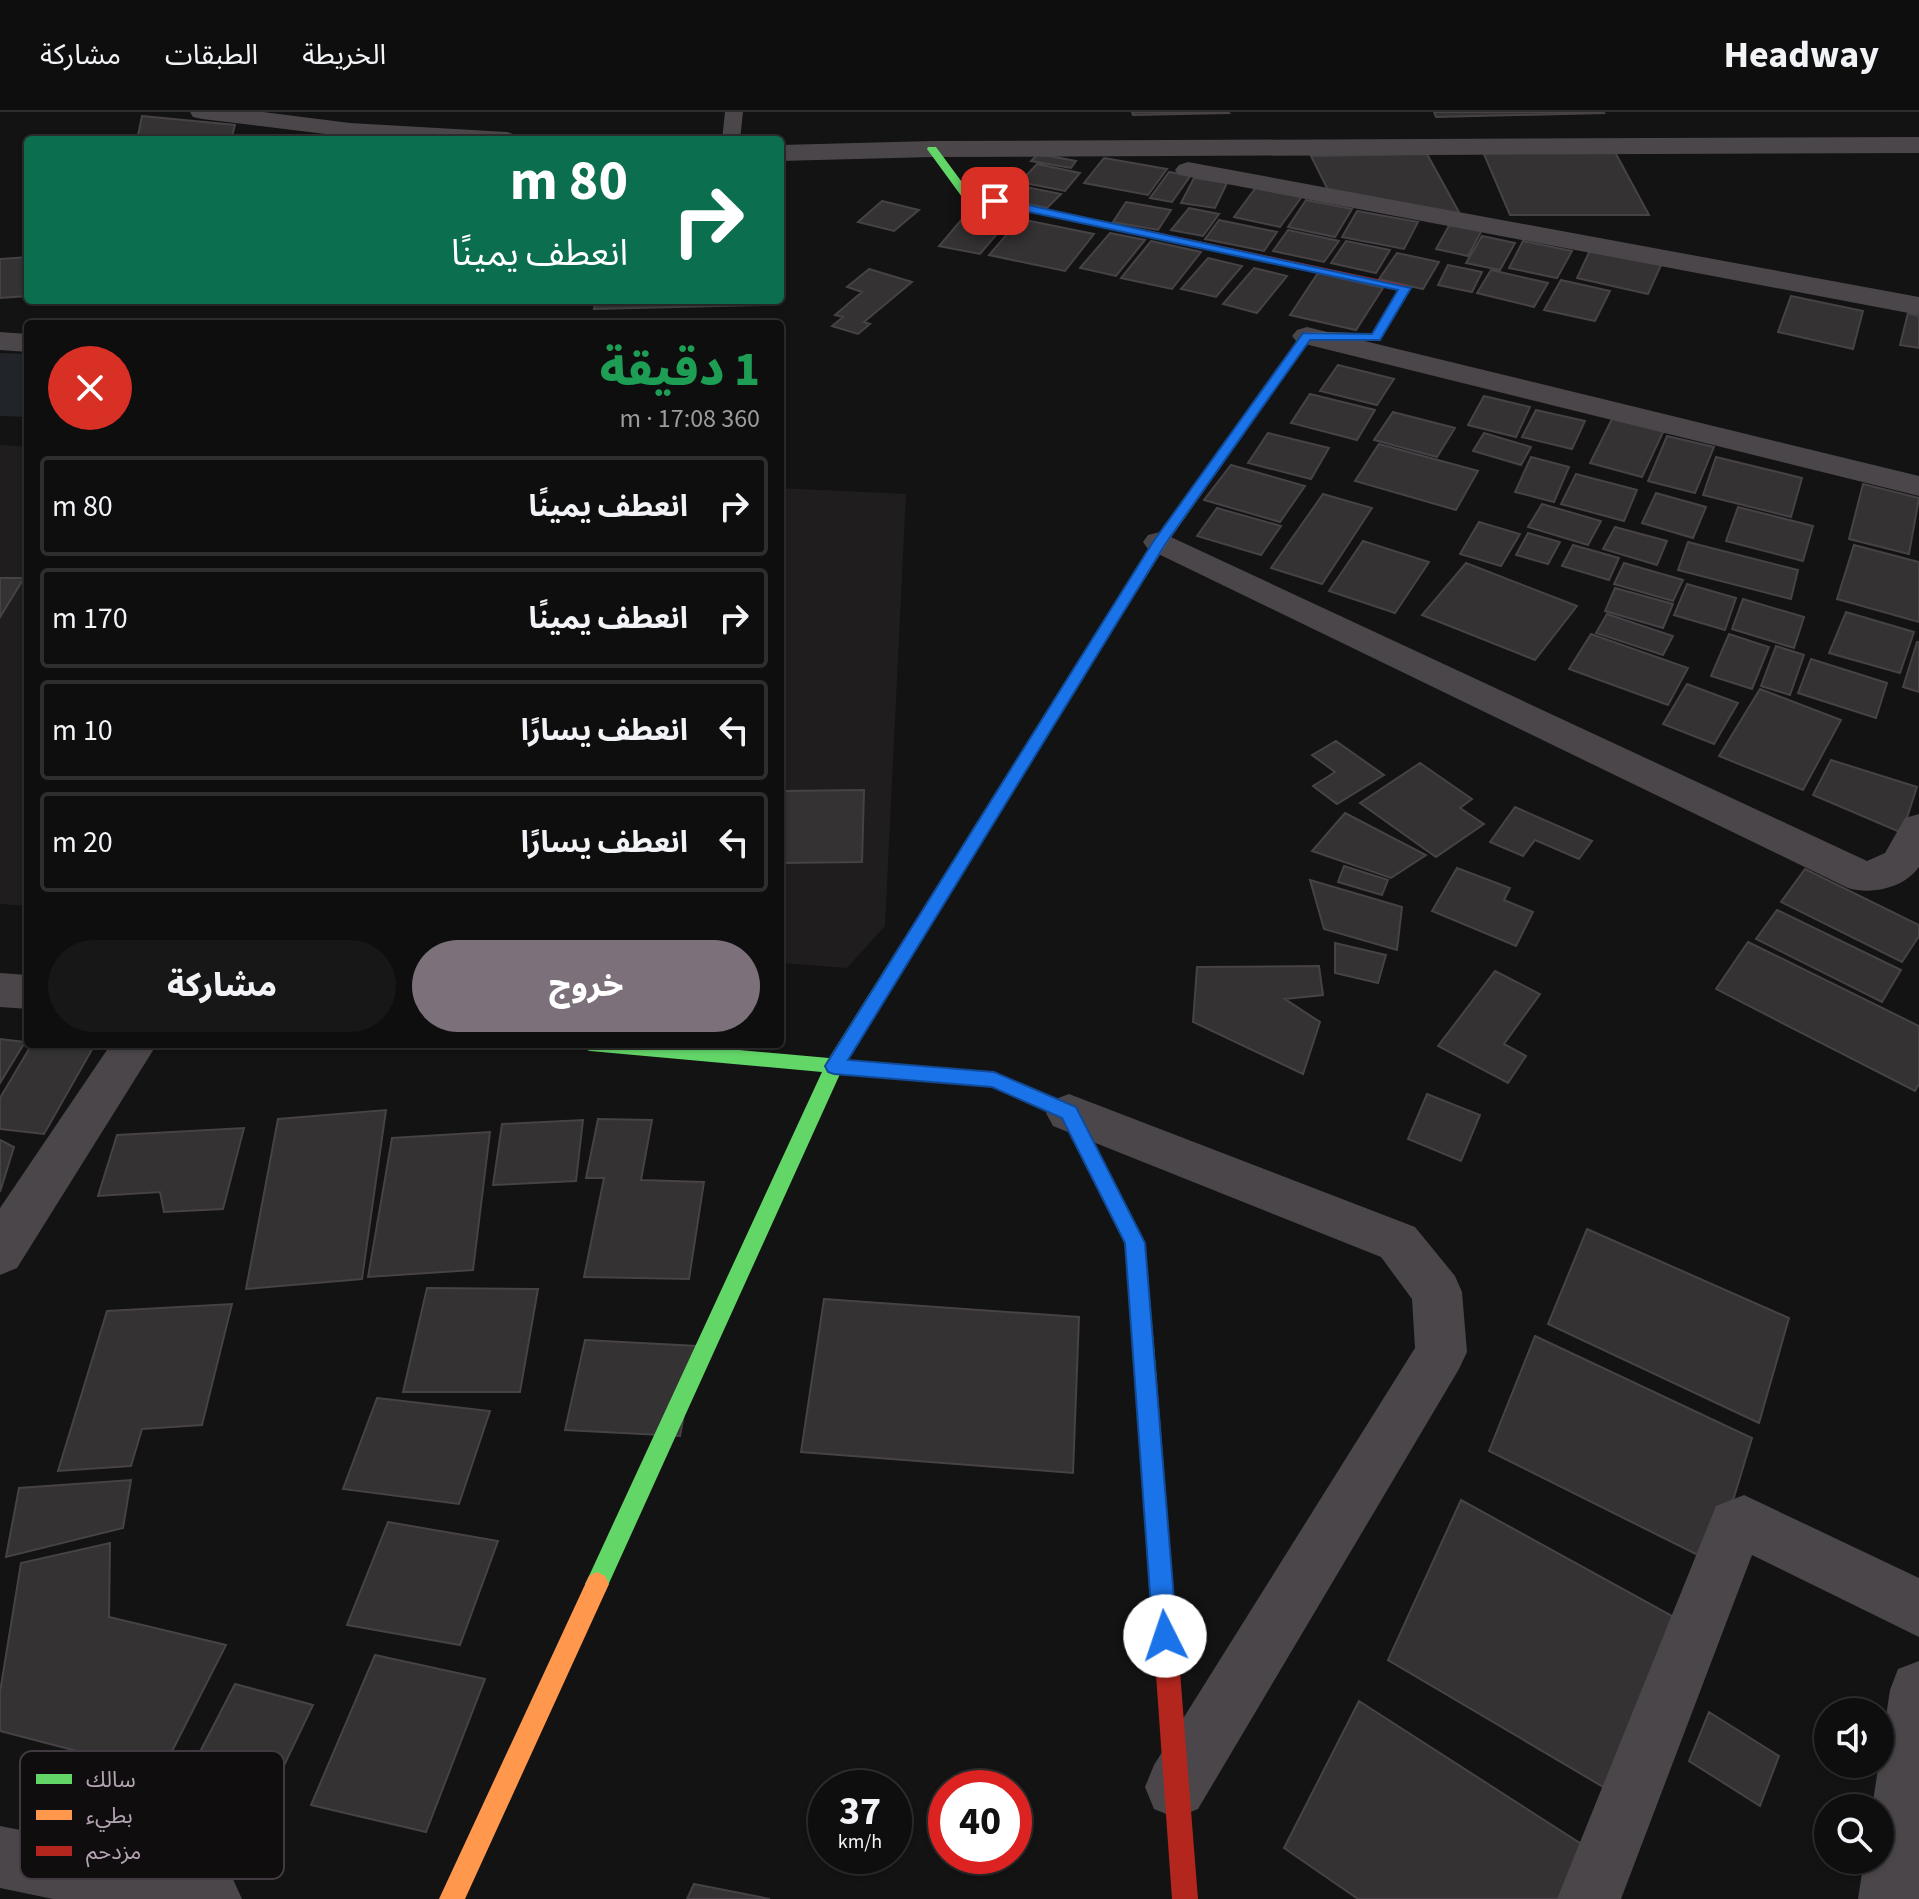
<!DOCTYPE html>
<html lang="ar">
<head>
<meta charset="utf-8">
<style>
  :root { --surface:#0e0e0e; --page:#171717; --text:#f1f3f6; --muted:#9b9c9e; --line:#2e2e2e; --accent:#7c717b }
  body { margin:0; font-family:"Source Sans 3","Noto Sans Arabic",sans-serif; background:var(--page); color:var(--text); direction:rtl; height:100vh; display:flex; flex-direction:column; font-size:30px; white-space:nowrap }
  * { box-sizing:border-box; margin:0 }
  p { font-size:26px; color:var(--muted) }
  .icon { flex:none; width:44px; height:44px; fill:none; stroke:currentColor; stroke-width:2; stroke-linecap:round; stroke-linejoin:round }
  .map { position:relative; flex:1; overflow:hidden; direction:ltr }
  .side { position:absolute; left:24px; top:208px; width:760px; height:728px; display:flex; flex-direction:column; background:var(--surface); border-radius:8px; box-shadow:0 2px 6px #0004,0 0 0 2px var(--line); direction:rtl }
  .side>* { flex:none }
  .banner { position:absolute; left:24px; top:24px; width:760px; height:168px; border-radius:8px; box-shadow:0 2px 6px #0004,0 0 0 2px var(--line); direction:rtl; background:#0b6e4f; color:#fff; overflow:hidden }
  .tools { position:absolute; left:1814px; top:1586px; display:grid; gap:16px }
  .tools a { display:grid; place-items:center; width:80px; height:80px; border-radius:50%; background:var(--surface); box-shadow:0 2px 6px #0004,0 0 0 2px var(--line); font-size:40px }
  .speed { position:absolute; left:808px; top:1658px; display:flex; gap:16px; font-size:40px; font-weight:700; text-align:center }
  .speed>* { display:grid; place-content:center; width:104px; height:104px; border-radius:50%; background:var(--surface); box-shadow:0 2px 6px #0004,0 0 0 2px var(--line); line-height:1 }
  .speed small { font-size:20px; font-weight:400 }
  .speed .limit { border:12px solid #d22; background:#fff; color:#111 }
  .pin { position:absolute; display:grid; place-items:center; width:68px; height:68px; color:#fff; margin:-34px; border-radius:16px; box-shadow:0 4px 12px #0006 }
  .me { position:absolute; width:88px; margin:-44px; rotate:356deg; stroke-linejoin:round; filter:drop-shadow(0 0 6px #0008) }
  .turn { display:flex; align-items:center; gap:28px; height:168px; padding:0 24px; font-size:36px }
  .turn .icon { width:104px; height:104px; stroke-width:2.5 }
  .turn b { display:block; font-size:56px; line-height:68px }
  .round { display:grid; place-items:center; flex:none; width:84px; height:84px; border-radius:42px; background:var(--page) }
  .overview { display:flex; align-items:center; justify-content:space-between; height:136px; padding:0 24px }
  h1 { font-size:48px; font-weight:800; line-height:60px; color:#1e9e55 }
  .button { display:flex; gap:16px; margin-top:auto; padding:16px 24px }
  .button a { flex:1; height:92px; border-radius:48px; background:var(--accent); color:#fff; font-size:32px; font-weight:800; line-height:92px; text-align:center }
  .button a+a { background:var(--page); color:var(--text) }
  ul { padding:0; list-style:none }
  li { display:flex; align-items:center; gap:24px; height:100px; margin:0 16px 12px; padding:0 8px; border:4px solid var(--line); border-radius:8px }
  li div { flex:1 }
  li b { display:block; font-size:30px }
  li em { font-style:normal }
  header { display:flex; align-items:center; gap:48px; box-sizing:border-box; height:112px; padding:0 40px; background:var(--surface); border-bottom:2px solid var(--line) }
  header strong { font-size:38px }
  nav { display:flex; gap:44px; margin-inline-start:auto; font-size:28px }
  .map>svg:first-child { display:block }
</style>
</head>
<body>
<header>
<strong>Headway</strong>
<nav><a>الخريطة</a><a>الطبقات</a><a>مشاركة</a></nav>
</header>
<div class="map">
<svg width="1919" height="1787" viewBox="0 0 1919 1787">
  <rect width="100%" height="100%" fill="#131313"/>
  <path fill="#1f1d1e" d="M0 333 28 335V794L0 792Z
    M780 376 906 382 885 814 847 856 780 851Z"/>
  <path fill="#212429" d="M0 241 28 242V305L0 304Z"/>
  <path fill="#343233" stroke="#464246" stroke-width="2" d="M1132 0H1228L1229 1 1133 3Z
    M1434 0H1603L1604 1 1436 5Z
    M142 4 235 13 231 28H137Z
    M1483 40H1615L1649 103H1510Z
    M1038 42 1076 49 1071 56 1031 49Z
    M1427 42 1460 102 1328 78 1311 44Z
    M1104 46 1167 57 1148 83 1084 71Z
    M1037 52 1080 61 1065 79 1020 70Z
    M1169 60 1191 63 1172 90 1150 86Z
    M1194 66 1227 71 1215 96 1181 91Z
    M1016 73 1061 82 1047 96 1002 86Z
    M1257 74 1303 83 1280 115 1234 105Z
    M1306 88 1352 97 1335 125 1288 115Z
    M882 89 919 98 894 119 858 110Z
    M1126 90 1171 98 1158 118 1113 110Z
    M974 93 1015 101 980 142 939 134Z
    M1189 96 1219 102 1203 124 1171 118Z
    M1357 99 1418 110 1404 137 1342 125Z
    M1020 107 1094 122 1065 159 989 143Z
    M1219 108 1277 120 1264 139 1205 127Z
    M1451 110 1483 116 1468 144 1436 137Z
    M1288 118 1339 129 1324 150 1273 139Z
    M1110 121 1145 128 1116 164 1080 156Z
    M1482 124 1515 131 1500 158 1466 151Z
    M1151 129 1201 140 1172 177 1121 166Z
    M1346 129 1390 138 1376 161 1331 151Z
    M1523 129 1572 139 1557 166 1509 156Z
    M1591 136 1662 151 1648 182 1577 166Z
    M1397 141 1439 150 1423 177 1379 167Z
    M28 145V184L0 186V147Z
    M1208 146 1242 154 1216 185 1181 177Z
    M1448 153 1482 160 1472 180 1438 173Z
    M1254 156 1287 164 1257 201 1223 192Z
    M869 157 912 170 864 210 870 212 858 222 832 214 843 205 835 203 862 180 847 175Z
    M1491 158 1548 171 1534 195 1477 181Z
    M1318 161 1383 176 1356 218 1290 203Z
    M1561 168 1610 179 1595 209 1544 198Z
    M1791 184 1863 199 1853 237 1778 220Z
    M596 188H763V193L594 197Z
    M1908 201 1919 204V236L1900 233Z
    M1338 253 1394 267 1377 293 1320 279Z
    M1310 282 1375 298 1357 328 1291 311Z
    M1484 284 1530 295 1516 325 1468 313Z
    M1536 298 1585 309 1572 337 1522 325Z
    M1393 300 1455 316 1437 345 1374 328Z
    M1614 303 1665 316 1642 365 1590 351Z
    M1268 321 1329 336 1311 367 1248 351Z
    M1484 321 1531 335 1521 353 1473 339Z
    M1667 324 1714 335 1695 381 1648 369Z
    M1379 332 1478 359 1456 398 1355 369Z
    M1531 345 1569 355 1554 390 1515 380Z
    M1716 345 1802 366 1791 405 1703 383Z
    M1231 353 1305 374 1280 410 1204 388Z
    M1576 362 1637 378 1624 409 1561 392Z
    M1863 372 1919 386 1909 442 1849 427Z
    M1656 381 1706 395 1693 426 1642 411Z
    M1323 382 1372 396 1322 472 1271 456Z
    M1542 392 1601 409 1588 433 1528 415Z
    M1738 395 1813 414 1803 449 1726 429Z
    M1217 396 1281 414 1261 443 1197 424Z
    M1479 410 1520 422 1501 454 1460 442Z
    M1615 415 1667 429 1657 453 1603 437Z
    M1528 421 1560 430 1548 452 1516 443Z
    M1363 429 1429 450 1395 501 1329 479Z
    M1688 430 1798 458 1791 487 1678 458Z
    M1573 433 1619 446 1609 468 1562 454Z
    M1854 433 1919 450V510L1837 487Z
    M1466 451 1577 494 1535 548 1422 503Z
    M1624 451 1683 468 1673 489 1614 472Z
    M0 466H24L0 505Z
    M1687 472 1736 486 1725 518 1674 503Z
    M1615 476 1673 492 1663 516 1605 499Z
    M1743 487 1804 505 1794 536 1732 517Z
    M1846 500 1914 520 1900 561 1829 541Z
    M1607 502 1673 524 1663 543 1596 521Z
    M1591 522 1688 556 1668 593 1569 557Z
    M1729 522 1769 535 1752 577 1711 564Z
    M1917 530H1919V580L1903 575Z
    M1776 534 1804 543 1790 583 1761 574Z
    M1811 547 1887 571 1876 606 1798 581Z
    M1687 572 1738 591 1714 632 1663 612Z
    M1760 577 1841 608 1803 678 1719 644Z
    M1336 629 1384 663 1337 692 1313 674 1335 660 1312 643Z
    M1831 648 1917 675 1902 721 1813 683Z
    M1420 651 1472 687 1460 696 1484 712 1436 745 1360 691Z
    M864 678 862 750 780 751V679Z
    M1515 695 1592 729 1579 747 1535 728 1523 744 1490 730Z
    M1345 701 1426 743 1391 766 1312 739Z
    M1344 754 1388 768 1382 783 1338 770Z
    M1457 756 1510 776 1504 788 1533 800 1516 834 1432 799Z
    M1805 757 1919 813V824L1902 850 1781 790Z
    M1310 768 1402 795 1397 838 1324 817Z
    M1777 798 1901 858 1882 890 1756 827Z
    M1748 830 1919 914V972L1915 979 1716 877Z
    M1335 831 1386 843 1378 871 1335 861Z
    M1319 854 1323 883 1285 887 1320 910 1303 962 1193 910 1197 855Z
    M1495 859 1540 882 1504 932 1526 944 1508 971 1438 934Z
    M0 927 25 930 0 971Z
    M32 932 94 934 44 1022 0 1017V986Z
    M1427 982 1480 1003 1461 1049 1408 1027Z
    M386 998 362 1167 246 1177 278 1007Z
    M598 1007 652 1008 641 1068 704 1070 689 1167 584 1165 604 1066H586Z
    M583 1008 576 1069 493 1073 502 1012Z
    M244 1016 223 1097 164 1100 160 1080 98 1084 117 1023Z
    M490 1020 473 1158 368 1165 392 1026Z
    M0 1028 14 1035 0 1080Z
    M1587 1117 1789 1206 1759 1311 1548 1212Z
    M427 1176 538 1177 520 1280H403Z
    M824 1187 1079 1205 1073 1361 801 1340Z
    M232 1192 202 1313 142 1317 131 1354 58 1359 107 1199Z
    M1535 1224 1752 1326 1714 1451 1489 1339Z
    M585 1228 697 1234 680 1324 565 1318Z
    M377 1286 490 1299 459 1392 343 1377Z
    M131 1368 123 1416 6 1445 19 1376Z
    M1461 1388 1672 1504 1610 1679 1388 1548Z
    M388 1410 498 1429 460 1533 347 1513Z
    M110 1431 109 1505 226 1533 161 1661 0 1619V1580L21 1451Z
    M375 1543 485 1567 426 1720 311 1693Z
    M235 1572 313 1593 266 1691 186 1667Z
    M1359 1589 1586 1735 1566 1787H1358L1284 1736Z
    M1709 1600 1779 1644 1760 1694 1689 1649Z
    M694 1772 770 1787H687Z"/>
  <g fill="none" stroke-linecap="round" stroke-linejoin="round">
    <path fill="#4b464a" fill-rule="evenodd" d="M725 0H743L740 28H722Z"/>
    <path fill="#4b464a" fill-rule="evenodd" d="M190 0H263L350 11 507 20 516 23 520 28 350 25 202 7 193 5Z
      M1919 25V41L932 45 780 49V33L932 29Z
      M1188 50 1919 185V203L1179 63 1175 58 1179 53Z
      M1307 215 1919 364V384L1297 230 1292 224 1297 218Z
      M0 220 28 222V240L0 238Z
      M1160 420 1867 749 1885 741 1905 706 1919 702V755C1904 776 1872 783 1848 776L1148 437 1143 430 1148 423Z
      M0 861 28 863V897L0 895Z
      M111 932H157L17 1156 0 1163V1096Z
      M1069 982 1415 1115 1455 1164 1462 1180 1467 1240 1459 1257 1198 1697 1176 1706 1154 1697 1145 1675 1154 1653 1415 1236 1412 1187 1381 1145 1053 1014 1046 1001 1053 988Z
      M1744 1383 1919 1466V1525L1752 1443 1621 1787H1557L1716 1394Z
      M1919 1549V1787H1858L1864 1748H1880V1696H1872L1890 1578 1898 1557Z
      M0 1714 210 1755 232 1765 242 1787H53L0 1776Z"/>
    <path fill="#63d668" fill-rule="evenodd" d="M928 35H936L970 81 1029 95 1024 98 962 85 927 37Z
      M896 847 905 854 848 948 994 960 1076 996 1145 1131 1157 1269 1154 1276 1146 1279 1138 1276 1135 1269 1125 1131 1062 1006 992 975 840 962 605 1480 597 1484 589 1480 585 1472 589 1464 822 960 590 939 584 937 581 932H672L829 946 890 849Z"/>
    <path fill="#ff974d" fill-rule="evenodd" d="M1307 220 1354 221 1360 225 1354 229 1310 228 1167 431 1089 556H1079L1077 553 1153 430 1303 221Z
      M597 1460 605 1464 609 1472 465 1787H439L589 1464Z"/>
    <path fill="#b3261e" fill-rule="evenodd" d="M1024 92 1405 173 1411 176 1380 229H1354L1348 225 1350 222H1372L1398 178 1020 97V93Z
      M1084 548 1091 553 902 859H890L887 854 890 849 1079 550Z
      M1146 1259 1154 1262 1157 1269 1198 1787H1172L1135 1269 1138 1262Z"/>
  </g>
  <path fill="#1a73e8" stroke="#114b97" stroke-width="2" d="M995 86 1411 176 1380 228H1310L1166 431 848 948 994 960 1076 995 1145 1131 1177 1524 1173 1533 1165 1536 1156 1533 1153 1524 1125 1131 1062 1006 992 975 834 962 828 960 825 954 1153 430 1303 221 1372 222 1398 178 991 92V87Z"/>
  <rect x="20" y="1639" width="264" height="128" rx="12" fill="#0f0d0e" stroke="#413a40" stroke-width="2"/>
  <rect x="36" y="1662" width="36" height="10" fill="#63d668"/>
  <rect x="36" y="1698" width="36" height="10" fill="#ff974d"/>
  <rect x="36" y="1734" width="36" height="10" fill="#b3261e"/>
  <g font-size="22" fill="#b4a4b3">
    <text x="86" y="1675">سالك</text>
    <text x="86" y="1711">بطيء</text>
    <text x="86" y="1747">مزدحم</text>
  </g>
</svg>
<div class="tools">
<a><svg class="icon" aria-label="sound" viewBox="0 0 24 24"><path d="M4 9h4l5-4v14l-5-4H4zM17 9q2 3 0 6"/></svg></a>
<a><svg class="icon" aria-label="search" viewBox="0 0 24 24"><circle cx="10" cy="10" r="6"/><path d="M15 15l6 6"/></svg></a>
</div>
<div class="speed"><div>37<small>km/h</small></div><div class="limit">40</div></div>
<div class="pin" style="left:995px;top:89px;background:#d93025"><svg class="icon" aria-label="arrive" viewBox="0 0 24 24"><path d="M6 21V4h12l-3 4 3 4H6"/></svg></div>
<svg class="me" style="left:1165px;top:1524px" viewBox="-20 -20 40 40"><circle r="19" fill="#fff"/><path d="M0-13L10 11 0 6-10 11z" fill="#1a73e8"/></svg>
<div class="banner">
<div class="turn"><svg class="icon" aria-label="right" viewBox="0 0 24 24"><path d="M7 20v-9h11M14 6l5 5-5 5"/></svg><div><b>80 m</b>انعطف يمينًا</div></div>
</div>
<section class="side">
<div class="overview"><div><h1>1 دقيقة</h1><p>360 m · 17:08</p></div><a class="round" style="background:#d93025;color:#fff"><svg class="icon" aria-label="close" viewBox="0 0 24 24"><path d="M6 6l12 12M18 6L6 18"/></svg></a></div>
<ul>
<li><svg class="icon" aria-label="right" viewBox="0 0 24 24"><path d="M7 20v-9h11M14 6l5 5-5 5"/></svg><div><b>انعطف يمينًا</b></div><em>80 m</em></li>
<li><svg class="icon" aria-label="right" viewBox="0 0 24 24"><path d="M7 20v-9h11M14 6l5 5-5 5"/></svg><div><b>انعطف يمينًا</b></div><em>170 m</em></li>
<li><svg class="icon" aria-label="left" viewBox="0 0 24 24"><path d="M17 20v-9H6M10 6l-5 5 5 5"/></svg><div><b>انعطف يسارًا</b></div><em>10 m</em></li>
<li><svg class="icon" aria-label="left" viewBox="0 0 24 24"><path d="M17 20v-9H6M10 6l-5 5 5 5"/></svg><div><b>انعطف يسارًا</b></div><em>20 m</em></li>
</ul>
<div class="button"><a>خروج</a><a>مشاركة</a></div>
</section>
</div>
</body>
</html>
